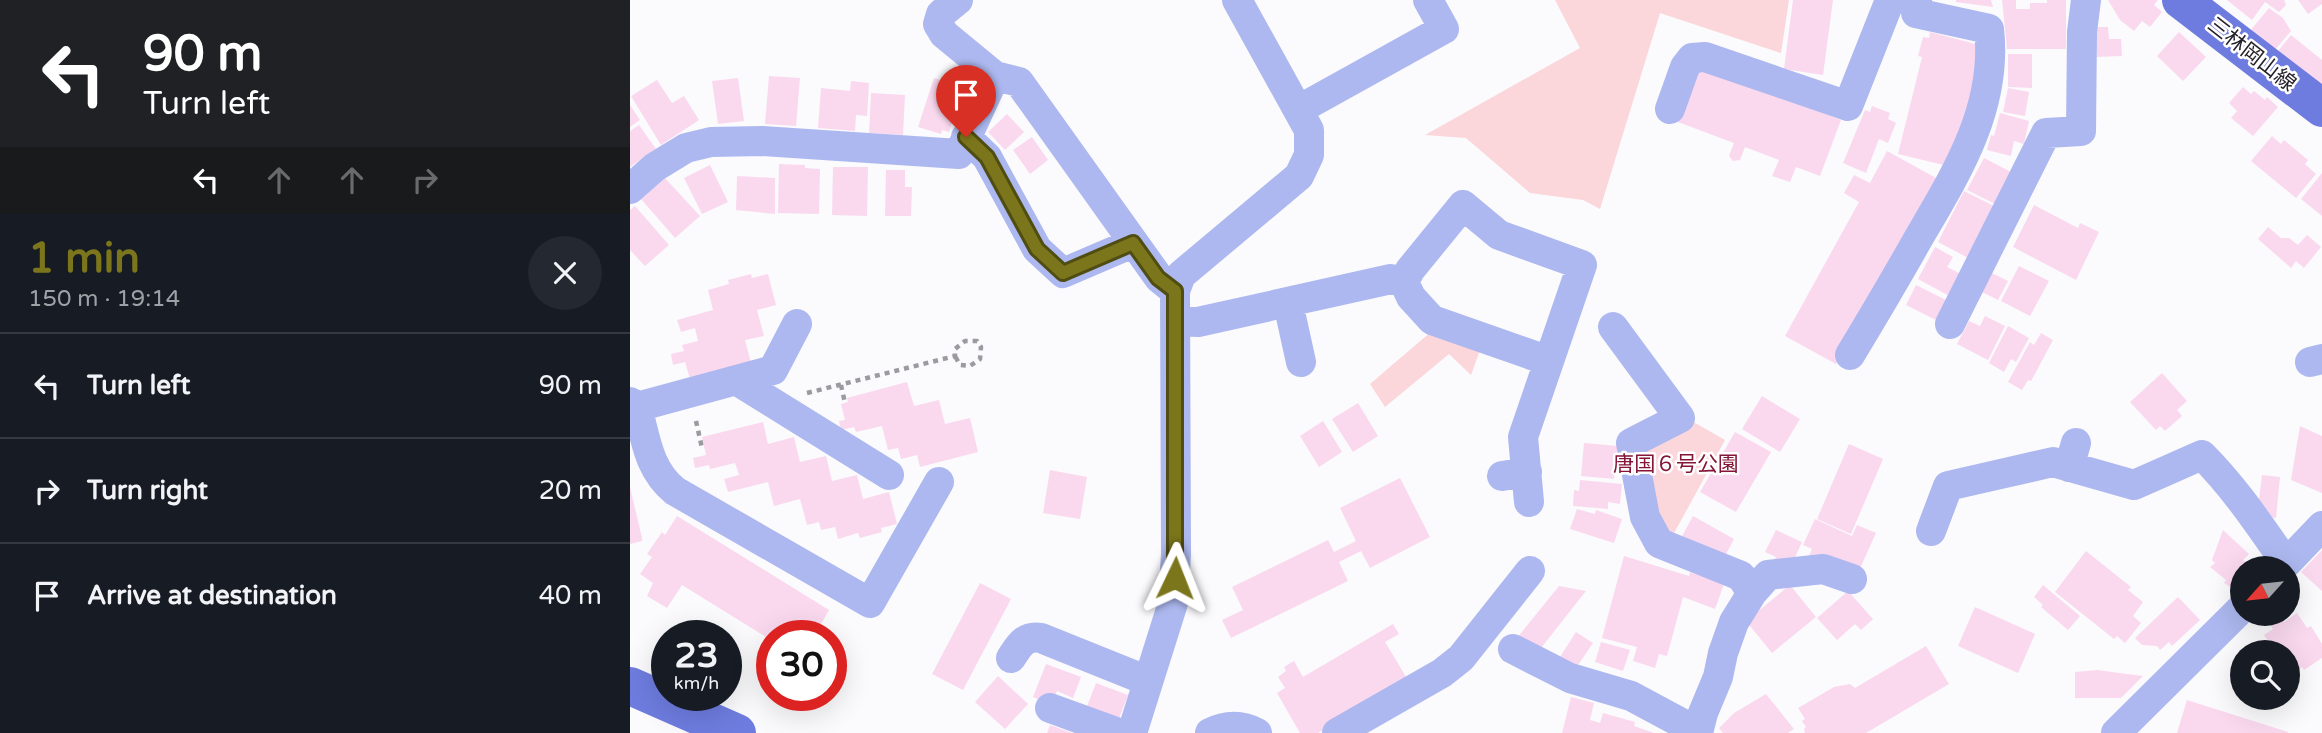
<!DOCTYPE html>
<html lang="en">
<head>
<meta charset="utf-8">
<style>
  :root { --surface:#171b24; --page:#242831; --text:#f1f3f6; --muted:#9ea1a6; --line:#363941; --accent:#7b761b }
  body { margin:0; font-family:"Varela Round","Noto Sans JP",sans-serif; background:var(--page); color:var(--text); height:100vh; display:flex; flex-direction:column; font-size:26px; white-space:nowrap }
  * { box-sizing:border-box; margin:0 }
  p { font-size:23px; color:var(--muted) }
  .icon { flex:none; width:38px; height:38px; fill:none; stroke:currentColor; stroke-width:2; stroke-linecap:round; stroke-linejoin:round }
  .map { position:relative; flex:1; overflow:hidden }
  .drawer { display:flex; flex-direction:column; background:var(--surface); width:630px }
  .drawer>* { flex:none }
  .guide { background:#202124; color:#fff; overflow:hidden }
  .needle { width:46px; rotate:243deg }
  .fabs { position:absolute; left:1600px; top:556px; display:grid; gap:14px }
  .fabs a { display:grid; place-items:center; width:70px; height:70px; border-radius:50%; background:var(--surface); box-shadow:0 7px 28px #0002; font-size:35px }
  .speed { position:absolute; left:21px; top:620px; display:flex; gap:14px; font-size:35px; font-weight:700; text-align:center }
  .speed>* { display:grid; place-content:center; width:91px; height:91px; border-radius:50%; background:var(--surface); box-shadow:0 7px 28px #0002; line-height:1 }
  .speed small { font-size:18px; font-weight:400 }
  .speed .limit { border:10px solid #d22; background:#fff; color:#111 }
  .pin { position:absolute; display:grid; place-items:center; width:60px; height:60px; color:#fff; margin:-72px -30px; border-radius:50% 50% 50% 0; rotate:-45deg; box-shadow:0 0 7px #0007 }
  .pin .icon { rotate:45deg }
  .me { position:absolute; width:77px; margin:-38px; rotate:2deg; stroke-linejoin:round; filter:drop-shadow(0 0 5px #0008) }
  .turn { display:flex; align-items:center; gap:24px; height:147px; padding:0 28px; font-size:32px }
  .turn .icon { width:91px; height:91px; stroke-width:2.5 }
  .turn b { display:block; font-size:49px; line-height:60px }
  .lanes { display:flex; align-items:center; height:66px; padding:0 28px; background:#0003; justify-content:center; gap:35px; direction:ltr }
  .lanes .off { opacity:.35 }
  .round { display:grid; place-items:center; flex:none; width:74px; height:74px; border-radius:37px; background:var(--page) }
  .head { display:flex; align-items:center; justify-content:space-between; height:119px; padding:0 28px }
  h1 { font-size:42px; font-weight:700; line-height:52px; color:var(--accent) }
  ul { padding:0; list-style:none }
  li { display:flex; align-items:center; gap:21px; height:105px; padding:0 28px; border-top:2px solid var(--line) }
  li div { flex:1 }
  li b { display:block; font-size:26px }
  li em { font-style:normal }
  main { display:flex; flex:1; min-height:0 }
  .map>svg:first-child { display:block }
</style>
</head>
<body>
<main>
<section class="drawer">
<div class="guide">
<div class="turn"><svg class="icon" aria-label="left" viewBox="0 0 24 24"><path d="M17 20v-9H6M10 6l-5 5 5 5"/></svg><div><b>90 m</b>Turn left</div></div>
<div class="lanes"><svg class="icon" aria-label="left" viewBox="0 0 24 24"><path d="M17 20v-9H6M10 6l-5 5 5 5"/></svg><svg class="icon off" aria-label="ahead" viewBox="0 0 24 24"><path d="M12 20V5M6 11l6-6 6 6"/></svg><svg class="icon off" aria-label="ahead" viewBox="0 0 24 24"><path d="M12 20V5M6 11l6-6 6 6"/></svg><svg class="icon off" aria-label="right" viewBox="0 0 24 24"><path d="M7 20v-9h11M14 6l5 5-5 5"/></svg></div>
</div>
<div class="head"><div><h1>1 min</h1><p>150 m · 19:14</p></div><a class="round"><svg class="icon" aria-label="close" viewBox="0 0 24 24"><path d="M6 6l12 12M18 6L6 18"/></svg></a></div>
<ul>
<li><svg class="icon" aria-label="left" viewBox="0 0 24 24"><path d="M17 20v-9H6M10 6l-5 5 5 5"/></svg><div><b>Turn left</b></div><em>90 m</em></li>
<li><svg class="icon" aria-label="right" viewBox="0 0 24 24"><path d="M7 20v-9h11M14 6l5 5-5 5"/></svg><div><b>Turn right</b></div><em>20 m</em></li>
<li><svg class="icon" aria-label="arrive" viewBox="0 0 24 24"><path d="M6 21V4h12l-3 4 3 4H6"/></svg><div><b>Arrive at destination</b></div><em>40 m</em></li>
</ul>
</section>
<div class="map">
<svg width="1692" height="733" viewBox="0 0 1692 733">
  <rect width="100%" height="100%" fill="#fbfafd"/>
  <path fill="#fbd6da" d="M925 0H1159L1151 53 1030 13 970 209 953 200 900 193 836 138 795 135 950 48Z
    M802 331 850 350 841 375 819 354 755 407 740 384Z
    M1060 420 1095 440 1043 535 1034 532 1010 449Z"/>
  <path fill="#fad9ef" d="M1163 0H1203L1193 75 1154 69Z
    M1326 0H1361L1363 7 1326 2Z
    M1372 0H1386V9H1400V3H1417V0H1436V49H1377Z
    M1478 0H1528L1524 5 1532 12 1520 27 1512 21 1504 31 1490 20Z
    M1597 0H1654L1656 5 1649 12 1635 2 1622 20Z
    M1668 0H1692V4L1678 14Z
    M1639 8 1653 18 1661 31 1644 51 1620 31Z
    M1465 27H1478L1479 39H1491L1492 56 1467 57Z
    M1300 32 1353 46 1322 167 1268 154 1292 57 1288 56 1293 37 1299 38Z
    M1549 32 1576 57 1553 81 1527 56Z
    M1661 35 1692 60V87L1648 51Z
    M1378 54H1402V88L1378 87Z
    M1069 66 1211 120 1190 176 1166 167 1160 182 1142 176 1149 160 1115 147 1110 160 1103 161 1099 156 1104 143 1048 122Z
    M139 76 170 78 166 126 135 124Z
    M108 78 114 121 88 124 82 81Z
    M304 78 333 88 319 132 312 130 311 134 288 127Z
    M27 80 42 103 54 96 69 120 31 145 1 96Z
    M221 81 239 83 237 116 226 115 225 131 188 128 191 88 220 91Z
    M1613 87 1621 94 1624 91 1635 100 1637 97 1648 107 1623 136 1601 118 1607 111 1599 103Z
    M1378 88 1399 92 1395 116 1373 112Z
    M241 93 275 95 273 135 239 133Z
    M0 105 10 120 0 127Z
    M1242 106 1260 113 1258 119 1266 123 1258 143 1249 139 1236 173 1213 163 1235 110 1240 112Z
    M1370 113 1399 121 1394 144 1384 141 1381 156 1357 150 1361 135 1364 136Z
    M377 114 394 132 375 150 358 132Z
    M9 125 26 149 0 167V131Z
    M1642 136 1651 144 1654 140 1678 160 1675 164 1686 174 1666 198 1621 161Z
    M402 137 418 160 400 174 383 150Z
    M1257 151 1308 179 1206 364 1155 336 1229 202 1214 193 1224 175 1240 183Z
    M1354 158 1385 174 1369 206 1337 190Z
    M149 164 175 165V168L190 169 189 214 148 213Z
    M80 165 98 202 72 214 54 178Z
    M203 167H238L237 216 202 215Z
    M256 170H275V187H282L281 216H255Z
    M1692 173V216L1671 199Z
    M107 176 145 178V214L106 210Z
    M35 178 70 216 45 238 11 199Z
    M1334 191 1368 208 1342 260 1308 242Z
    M1404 205 1448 228 1450 223 1469 232 1446 280 1383 247Z
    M5 206 39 245 15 266 0 250V210Z
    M1638 227 1651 238H1659L1668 245 1677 235 1691 247 1674 268 1666 261 1661 268 1628 239Z
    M1305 247 1323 257 1317 267 1333 275 1321 297 1288 279Z
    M1389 266 1419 281 1400 316 1371 301Z
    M1358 271 1378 281 1368 300 1348 290Z
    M121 274 122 278 138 274 146 305 127 310 134 336 115 340 121 363 60 379 55 362 43 365 41 354 54 351 52 345 68 341 65 328 51 332 47 320 83 310 78 290 99 284 98 280Z
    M1286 285 1320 302 1310 322 1276 305Z
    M1355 316 1375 326 1358 360 1327 344 1339 321 1350 326Z
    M1378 326 1399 338 1386 362 1381 359 1374 372 1359 363Z
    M1411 333 1423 340 1401 381 1398 380 1392 390 1378 382 1400 342 1404 345Z
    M1532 373 1557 401 1547 410 1552 416 1535 431 1530 426 1526 430 1500 402Z
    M277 382 284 406 309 400 315 424 340 418 348 452 290 467 287 455 271 459 268 448 258 450 252 426 226 432 224 427 211 430 209 421 215 420 211 404 218 402 217 398Z
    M1132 396 1170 419 1150 452 1112 429Z
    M728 403 748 436 723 452 702 419Z
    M693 421 712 452 689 467 670 436Z
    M133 422 138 444 164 437 170 462 196 456 202 481 227 475 233 499 259 492 267 524 251 528 252 532 230 538 228 533 208 539 205 527 191 530 189 522 177 525 170 499 144 506 138 482 98 492 94 479 109 475 105 463 80 469 79 465 65 468 63 458 76 455 72 437Z
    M1670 426 1692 436V493L1661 480Z
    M1105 432 1141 452 1106 512 1070 492Z
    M954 443 988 446 984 479 951 476Z
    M1219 444 1253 459 1221 534 1187 519Z
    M420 470 457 477 450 519 413 513Z
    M1632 475 1650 477 1646 518 1627 516Z
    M770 478 800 537 740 568 731 551 709 562 718 581 601 638 592 620 613 610 602 587 698 540 704 552 726 541 710 508Z
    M950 480 992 484 990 504 978 502V509L943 506 944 490 949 491Z
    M0 487 12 538V541L0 544Z
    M947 509 965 514 966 510 992 519 984 543 940 529Z
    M47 516 199 610 185 635H142V659L129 652 136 637 52 585 37 608 17 596 23 583 10 574 22 557 17 554 32 532 35 535Z
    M1063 516 1104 539 1093 560 1052 536Z
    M1185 519 1222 536 1227 525 1246 533 1227 575 1178 558 1182 549 1173 545Z
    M1146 530 1172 542 1160 568 1144 561 1146 557 1135 552Z
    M1593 530 1619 554 1613 560 1623 569H1612V586L1607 591 1594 583 1596 580 1580 567 1585 563 1582 560Z
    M1692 550V591L1671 572Z
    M1456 551 1501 587 1498 590 1513 602 1503 616 1511 623 1495 643 1487 636 1484 639 1425 592Z
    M994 556 1059 576 1060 572 1094 584 1085 609 1053 597 1037 656 1029 654 1025 668 1003 661 1007 647 972 638Z
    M350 583 381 599 333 690 302 674Z
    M1160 585 1186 617 1142 653 1116 621Z
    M1413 585 1450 616 1438 630 1411 607 1413 605 1404 597Z
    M929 586 956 591 907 653 887 638Z
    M1218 591 1243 619 1231 630 1225 624 1207 640 1187 618Z
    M1548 597 1570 620 1542 646 1539 642 1530 650 1527 646 1512 645 1505 638Z
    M1345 607 1405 634 1388 673 1328 646Z
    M1667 613 1677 628 1681 626 1692 644V658L1674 670 1672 667 1660 675 1657 671V653H1640L1644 650 1634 635 1643 629 1641 626 1652 619 1654 622Z
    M763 624 769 634 755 642 778 680 688 733H670L647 693 655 688 648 677 656 671 654 667 664 661 673 677Z
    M946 632 963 643 944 671 928 660Z
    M971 642 1000 650 993 671 965 662Z
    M1296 646 1319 684 1236 733H1175L1174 729 1176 727 1172 721 1175 719 1168 708 1204 687 1220 684 1225 688Z
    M416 664 451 677 443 698 427 691 422 705 403 697Z
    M1468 670 1489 673 1513 676 1491 698H1445V672Z
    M368 676 398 704 375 729 345 702Z
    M466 683 498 695 488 721 456 709Z
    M1136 694 1164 729 1158 733H1093L1089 728 1104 713Z
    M941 697 964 703 960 720 970 723 973 713 1005 722 1004 726 1024 733H932Z
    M1557 700 1658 732V733H1547Z
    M420 725 442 733H417Z"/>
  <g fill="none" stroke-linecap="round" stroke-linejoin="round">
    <path stroke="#9c9a9f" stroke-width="4.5" stroke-dasharray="5 5" stroke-linecap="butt" d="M211 385 215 403
      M177 393 325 356V349L335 341H347L351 347 350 359 340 366 330 365 325 356
      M66 421 72 448H74"/>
    <path stroke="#acb8ef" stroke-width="30" d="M328 0 311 14 308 24 314 34 365 76 389 82 529 278 545 291
      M1040 109 1055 67 1062 58 1075 57 1218 106 1260 0
      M668 110 814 29 798 0
      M336 137 357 157 407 249 433 273 503 243
      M0 189 25 167 56 148 81 142 132 141 329 154 365 76
      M774 282 781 297 802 320 919 361
      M658 303 671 362
      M546 321 568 322 761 279 774 282 780 270 833 205 869 235 952 265 893 437 899 502
      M1320 324 1416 133 1451 131 1452 32 1456 0
      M983 327 1050 418 1001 443 1015 517 1029 543 1111 576 1122 593 1138 575 1193 569 1222 579
      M1220 355C1243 317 1266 278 1288 239 1326 174 1368 108 1359 29L1286 13 1287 0
      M1680 362 1692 359
      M106 380 259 475
      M0 402 7 407C16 439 18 469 45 491L240 603 309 482
      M7 407 143 370 167 324
      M1439 467 1446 443
      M872 476 897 472
      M1301 531 1318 486 1423 462 1504 485 1572 455C1605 488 1630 526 1656 563
      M1651 569 1692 526
      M883 649 940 678 1001 696 1068 732
      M381 658C389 646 394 635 411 638L518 681
      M420 708 489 733
      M502 733 543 603 546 554 545 291 551 275 669 176 679 155V130L607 0
      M580 733C596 725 612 725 627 733
      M707 733 812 673 831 658 900 571
      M1068 733 1073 713 1088 677 1093 653 1104 622 1122 593
      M1486 733 1612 608"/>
    <path stroke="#6e7cdf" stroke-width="38" d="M1551 0 1692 108
      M0 686 107 733"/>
  </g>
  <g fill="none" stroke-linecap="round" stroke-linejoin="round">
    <g stroke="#504d12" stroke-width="18">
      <path id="route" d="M336 137 357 157 407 249 433 273 503 243 528 278 545 291V578"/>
    </g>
    <use href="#route" stroke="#7b761b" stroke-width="12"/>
  </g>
  <g text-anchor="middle" stroke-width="5" stroke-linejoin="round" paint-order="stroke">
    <g font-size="21" fill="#242128" stroke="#fff">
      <text transform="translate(1622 54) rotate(38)" y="7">三林岡山線</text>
    </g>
    <g font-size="21" fill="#841536" stroke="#fff">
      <text x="1046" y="471">唐国６号公園</text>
    </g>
  </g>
</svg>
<div class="fabs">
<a><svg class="needle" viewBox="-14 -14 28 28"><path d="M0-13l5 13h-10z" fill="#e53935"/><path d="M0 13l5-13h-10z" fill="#9ea1a6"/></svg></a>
<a><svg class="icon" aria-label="search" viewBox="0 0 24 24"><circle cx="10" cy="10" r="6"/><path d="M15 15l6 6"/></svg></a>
</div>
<div class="speed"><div>23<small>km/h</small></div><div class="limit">30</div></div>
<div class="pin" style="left:336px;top:137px;background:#d93025"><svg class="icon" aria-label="arrive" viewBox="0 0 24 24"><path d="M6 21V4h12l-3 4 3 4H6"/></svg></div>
<svg class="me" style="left:545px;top:578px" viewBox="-20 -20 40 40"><path d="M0-17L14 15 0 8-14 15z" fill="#7b761b" stroke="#fff" stroke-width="4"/></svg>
</div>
</main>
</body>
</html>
